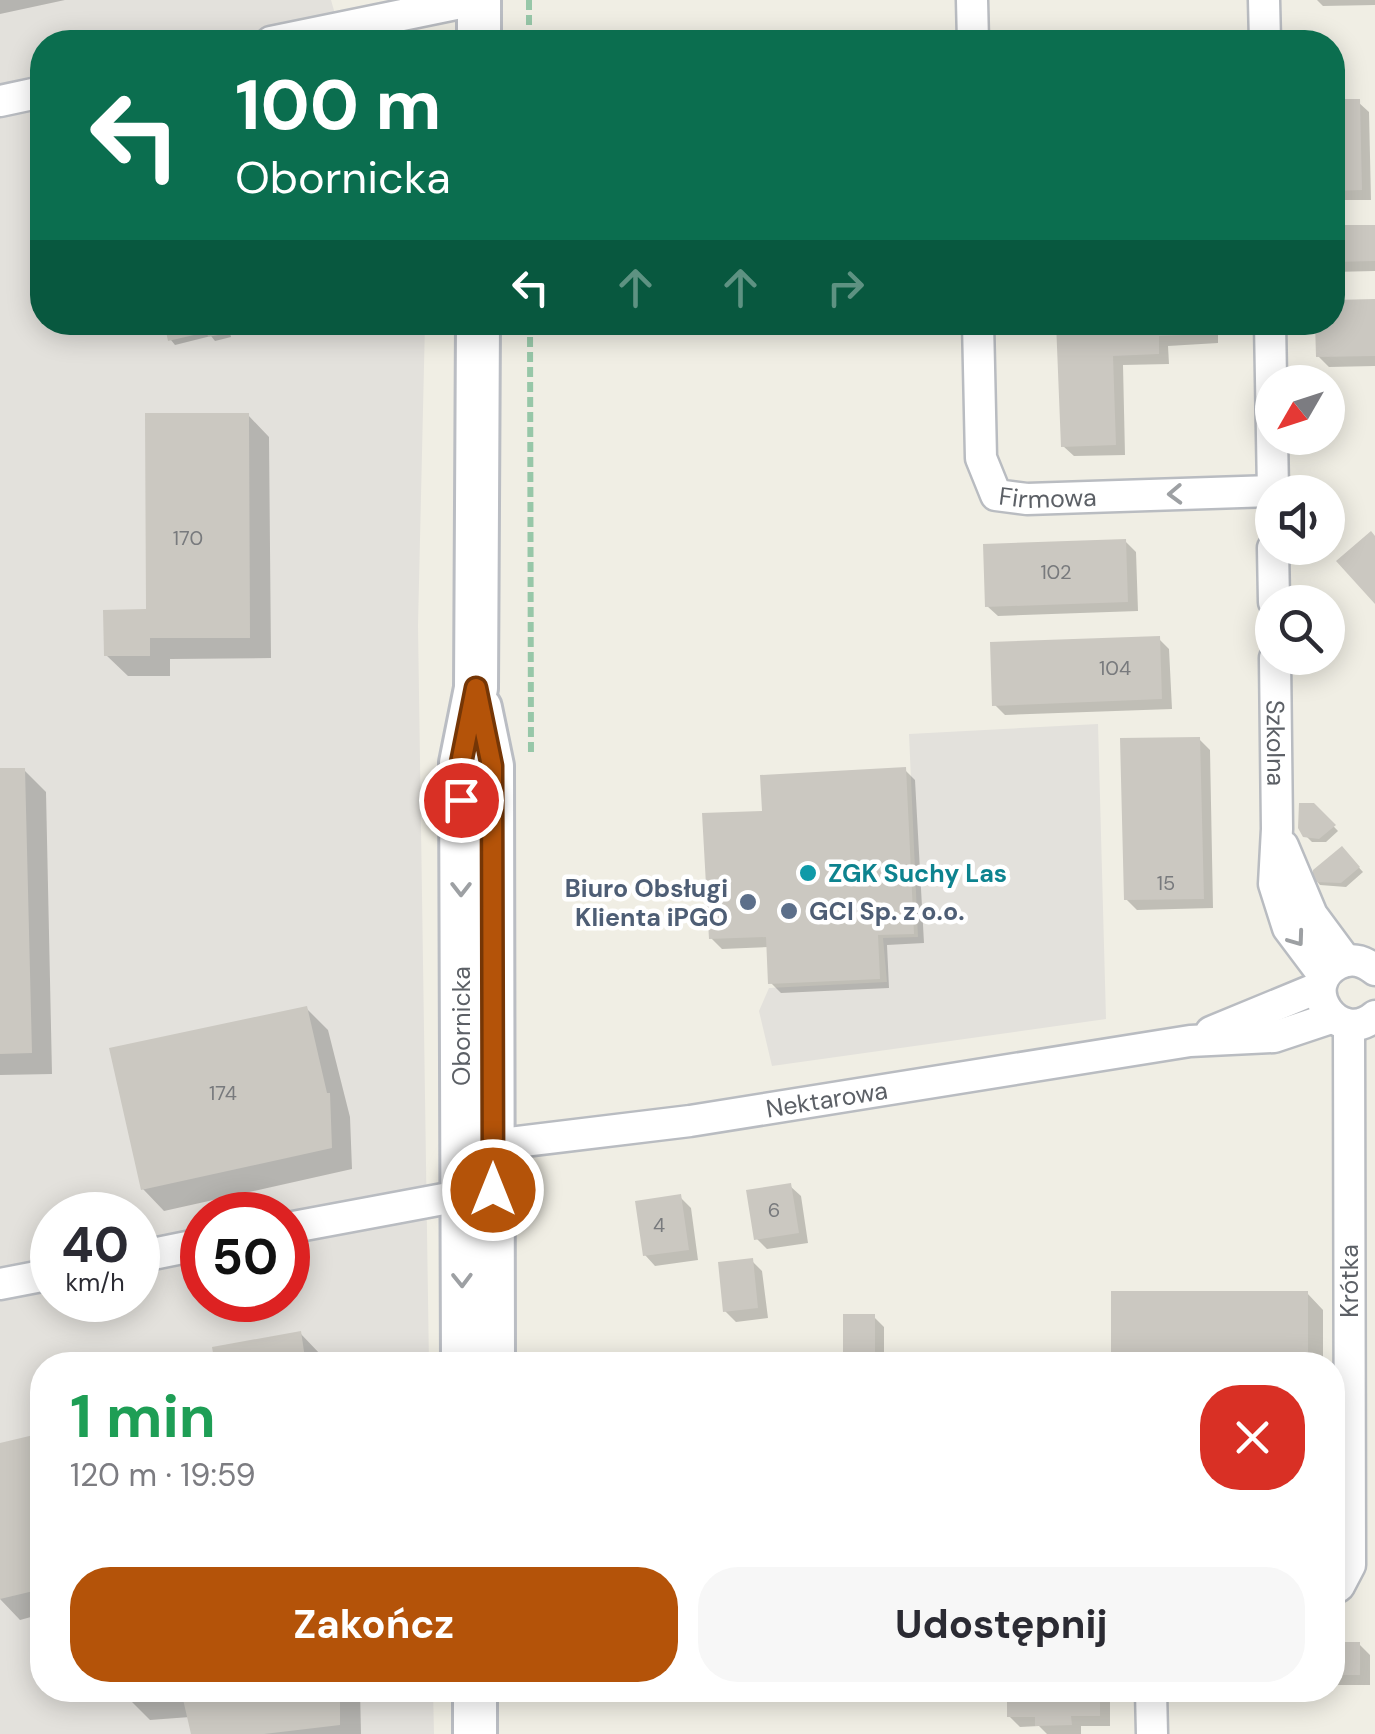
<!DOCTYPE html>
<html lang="pl">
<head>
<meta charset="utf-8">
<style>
  :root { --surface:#fff; --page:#f7f7f7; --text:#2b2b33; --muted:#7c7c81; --accent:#b45309 }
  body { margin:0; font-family:"DM Sans",sans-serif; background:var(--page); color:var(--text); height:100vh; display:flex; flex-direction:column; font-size:38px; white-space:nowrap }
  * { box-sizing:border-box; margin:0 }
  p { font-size:32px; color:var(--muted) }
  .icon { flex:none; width:55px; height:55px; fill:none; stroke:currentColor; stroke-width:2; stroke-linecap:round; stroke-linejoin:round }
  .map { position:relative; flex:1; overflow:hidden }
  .drawer { position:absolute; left:30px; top:1352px; width:1315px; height:350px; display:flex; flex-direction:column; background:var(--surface); border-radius:40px; box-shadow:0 5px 25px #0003 }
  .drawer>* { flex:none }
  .top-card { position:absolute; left:30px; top:30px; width:1315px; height:305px; border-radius:40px; box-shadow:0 5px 25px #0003; background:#0b6e4f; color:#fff; overflow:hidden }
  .needle { width:65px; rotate:231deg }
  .buttons { position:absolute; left:1255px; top:365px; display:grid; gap:20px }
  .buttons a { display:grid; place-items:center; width:90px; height:90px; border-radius:50%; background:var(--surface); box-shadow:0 5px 25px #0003; font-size:50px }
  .speed { position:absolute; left:30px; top:1192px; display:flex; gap:20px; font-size:50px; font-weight:700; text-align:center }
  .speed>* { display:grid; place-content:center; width:130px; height:130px; border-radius:50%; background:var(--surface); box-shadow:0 5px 25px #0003; line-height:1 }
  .speed small { font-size:25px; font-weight:400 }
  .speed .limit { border:15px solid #d22; background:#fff; color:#111 }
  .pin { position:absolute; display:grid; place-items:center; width:85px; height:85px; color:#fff; margin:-42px; border:5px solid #fff; border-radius:50%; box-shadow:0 2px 10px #0007 }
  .me { position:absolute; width:110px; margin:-55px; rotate:0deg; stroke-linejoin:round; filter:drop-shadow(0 0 8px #0008) }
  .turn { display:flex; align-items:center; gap:35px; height:210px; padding:0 40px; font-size:45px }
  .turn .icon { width:130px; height:130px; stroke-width:2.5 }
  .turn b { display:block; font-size:70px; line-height:85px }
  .lanes { display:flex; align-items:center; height:95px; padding:0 40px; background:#0003; justify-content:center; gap:50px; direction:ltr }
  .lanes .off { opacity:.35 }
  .round { display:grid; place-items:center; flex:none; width:105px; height:105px; border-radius:40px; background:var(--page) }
  .head { display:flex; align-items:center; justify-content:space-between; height:170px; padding:0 40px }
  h1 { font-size:60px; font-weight:700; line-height:75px; color:#1e9e55 }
  .primary-button { display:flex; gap:20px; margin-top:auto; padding:20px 40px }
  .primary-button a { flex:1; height:115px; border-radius:40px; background:var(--accent); color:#fff; font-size:40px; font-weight:700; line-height:115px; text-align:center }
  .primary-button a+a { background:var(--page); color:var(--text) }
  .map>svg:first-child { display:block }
</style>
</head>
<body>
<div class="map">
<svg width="1375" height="1734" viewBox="0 0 1375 1734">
  <rect width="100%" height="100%" fill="#f0eee4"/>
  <path fill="#e3e1dc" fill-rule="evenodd" d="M0 0H331L343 42H42V322L425 323 418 626 429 1365H42V1690H433L434 1734H0ZM52 1215H138V1300H52ZM202 1215H288V1300H202Z
    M1098 724 1106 1019 772 1066 759 1011 769 988 887 982 883 938 918 937 909 734Z"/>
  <path fill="#0003" d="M0 0H65L0 14Z
    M1317 0H1375V5L1323 6Z
    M1122 35 1129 42H1023V39Z
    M1332 102H1358L1369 112 1371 200H1332Z
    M1375 227V271L1332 272V228Z
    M1375 302V366L1329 367 1318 356 1332 322Z
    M167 322H227L231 337 215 341 211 336 175 345 171 340Z
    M1059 322H1218V343L1168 346 1169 364 1123 365 1125 455 1074 456 1063 446Z
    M248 415 269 437 271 658 170 659V676H128L106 655 149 612Z
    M1125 541 1136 552 1138 611 998 616 987 606Z
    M1159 639 1169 649 1172 709 1005 715 995 705Z
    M1199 739 1210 750 1213 908 1137 910 1126 899Z
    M24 770 46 792 52 1074 0 1075V771Z
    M905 770 915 780 924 943 887 945 889 988 781 993 771 983 769 947 722 949 711 938 764 813Z
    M1313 805 1338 831 1326 842H1312L1307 837Z
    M1342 849 1363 872 1346 887 1320 885 1316 880Z
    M307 1009 328 1030 350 1117 352 1169 164 1211 143 1189Z
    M790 1186 801 1196 808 1243 767 1249 756 1238Z
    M680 1197 691 1208 698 1260 655 1266 645 1255Z
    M752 1261 762 1271 768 1318 736 1322 725 1311Z
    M1307 1293 1323 1310V1365H1119L1114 1360Z
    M874 1317 884 1327V1365H845Z
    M300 1333 321 1355 323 1365H218Z
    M42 1436V1614L20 1620 0 1599V1446Z
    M1332 1644H1359L1370 1655V1685H1332Z
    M127 1690H360L361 1734H193L190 1717 150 1720 129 1699Z
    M1009 1690H1107L1110 1693V1726H1081V1734H1047L1039 1726 1020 1727 1009 1716Z
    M1241 1690H1289V1693H1244Z"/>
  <path fill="#cbc8c1" d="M1123 33V42H1021L1020 37Z
    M1332 99H1360L1362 190 1332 191Z
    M1332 225H1375V261L1332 262Z
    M1375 299V356L1316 357 1315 322H1332V300Z
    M164 322H225L228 333 208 337 207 332 168 341Z
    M1056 322H1209V334L1159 336V354L1113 356 1116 445 1061 447Z
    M145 413H249L250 638H150V656H104L103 610 146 609Z
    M1371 531 1375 536V604L1336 561Z
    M1126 539 1128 602 985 607 983 544Z
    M1160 636 1162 699 992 706 990 642Z
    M1200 737 1204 899 1124 900 1120 738Z
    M906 767 914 934 878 935 880 979 768 984 766 937 709 939 702 813 762 811 760 775Z
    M0 768H25L32 1053 0 1054Z
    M1299 803H1314L1336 825 1319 839 1303 837 1298 828Z
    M1342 846 1360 867 1341 883 1313 882V870Z
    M307 1006 327 1093H330L332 1148 141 1190 109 1048Z
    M791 1183 799 1233 754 1240 746 1190Z
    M681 1194 689 1250 643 1256 635 1201Z
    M753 1258 758 1308 723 1312 718 1262Z
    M1111 1291H1308V1362L1111 1361Z
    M843 1314H875V1365H843Z
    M301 1331 306 1365H215L212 1347Z
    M42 1433V1589L0 1599V1443Z
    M1332 1642H1360V1675H1332Z
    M125 1690H340V1725L264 1734H191L182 1695 126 1700Z
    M1007 1690H1100V1716H1071L1072 1725 1035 1726V1717H1007Z"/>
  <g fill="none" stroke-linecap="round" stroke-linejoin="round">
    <g stroke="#b9bcc1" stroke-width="35">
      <g id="minor">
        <path d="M972 0 973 42"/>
        <path d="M1264 0 1265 42"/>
        <path d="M271 42 475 0"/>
        <path d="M0 101 42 92"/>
        <path id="s1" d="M978 322 981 458 996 495 1027 499 1273 491"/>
        <path d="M1270 322 1273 492"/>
        <path d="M1273 548 1274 602"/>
        <path id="s2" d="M1275 658 1277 829 1274 884 1288 928 1324 976"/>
        <path d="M1283 846 1312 915 1346 961"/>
        <path d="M1375 970C1364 961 1352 957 1338 964 1296 987 1339 1047 1375 1016"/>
        <path d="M1211 1032 1320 987"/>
        <path id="s3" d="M475 1147 690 1121 1190 1041 1274 1037 1331 1018"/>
        <path d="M288 1228 481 1192"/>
        <path d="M138 1257 202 1244"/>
        <path d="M0 1284 52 1274"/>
        <path d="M1332 1590 1339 1586 1350 1565 1349 1026"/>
        <path d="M1151 1690 1152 1734"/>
      </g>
    </g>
    <g stroke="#babdc3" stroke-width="48">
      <path id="secondary" d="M479 42V0
        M480 708 492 766 493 1365
        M463 1365 461 763 476 688 478 322
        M475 1690V1734"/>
    </g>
    <path stroke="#97c7a8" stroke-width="6" stroke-dasharray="10 5" stroke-linecap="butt" d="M529 0V42
      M530 322 531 756"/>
    <use href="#minor" stroke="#fff" stroke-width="30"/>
    <use href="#secondary" stroke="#fff" stroke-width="42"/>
  </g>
  <defs><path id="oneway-chevron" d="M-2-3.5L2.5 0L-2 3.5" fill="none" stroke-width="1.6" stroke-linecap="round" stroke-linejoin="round" transform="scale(2.5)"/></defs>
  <g stroke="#9da0a3">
    <use href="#oneway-chevron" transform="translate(1175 494) rotate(178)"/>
    <use href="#oneway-chevron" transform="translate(461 889) rotate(90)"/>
    <use href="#oneway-chevron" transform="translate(1297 939) rotate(54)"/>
    <use href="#oneway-chevron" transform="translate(462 1280) rotate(89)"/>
  </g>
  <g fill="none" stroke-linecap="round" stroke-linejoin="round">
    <g stroke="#753606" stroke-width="25">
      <path id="route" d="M461 800V763L476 688 492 766 493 1190"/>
    </g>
    <use href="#route" stroke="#b45309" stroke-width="18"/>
  </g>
  <circle fill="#0f9aa8" stroke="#fff" stroke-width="4" cx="808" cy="873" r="10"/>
  <g fill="#5c6f8a" stroke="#fff" stroke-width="4">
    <circle cx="748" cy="902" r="10"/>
    <circle cx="789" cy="911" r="10"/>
  </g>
  <g text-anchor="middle" stroke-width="9" stroke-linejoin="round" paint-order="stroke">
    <g font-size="20" fill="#787a7d">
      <text x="188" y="545">170</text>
      <text x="1056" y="579">102</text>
      <text x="1115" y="675">104</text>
      <text x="1166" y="890">15</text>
      <text x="223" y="1100">174</text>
      <text x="774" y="1217">6</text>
      <text x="659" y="1232">4</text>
    </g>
    <g font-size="25" fill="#5c6066" stroke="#fff">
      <text dy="9" stroke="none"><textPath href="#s1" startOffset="228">Firmowa</textPath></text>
      <text dy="9" stroke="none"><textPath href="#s2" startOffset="85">Szkolna</textPath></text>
      <text transform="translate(461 1026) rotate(-90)" y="9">Obornicka</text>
      <text dy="9" stroke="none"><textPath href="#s3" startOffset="355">Nektarowa</textPath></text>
      <text transform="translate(1349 1281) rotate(-90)" y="9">Krótka</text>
    </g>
    <g font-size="25" font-weight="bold" fill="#0d838f" stroke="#fff" text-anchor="start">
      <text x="828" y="882">ZGK Suchy Las</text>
    </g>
    <g font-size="25" font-weight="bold" fill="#4e5e75" stroke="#fff" text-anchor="end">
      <text x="728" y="897">Biuro Obsługi<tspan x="728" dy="29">Klienta iPGO</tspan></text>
      <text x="809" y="920" text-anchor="start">GCI Sp. z o.o.</text>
    </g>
  </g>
</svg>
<div class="buttons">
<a><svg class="needle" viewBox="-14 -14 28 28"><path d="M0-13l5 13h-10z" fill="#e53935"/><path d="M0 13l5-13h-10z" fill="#7c7c81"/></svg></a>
<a><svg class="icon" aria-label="sound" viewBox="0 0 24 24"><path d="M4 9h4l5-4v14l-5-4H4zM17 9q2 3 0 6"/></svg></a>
<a><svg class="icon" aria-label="search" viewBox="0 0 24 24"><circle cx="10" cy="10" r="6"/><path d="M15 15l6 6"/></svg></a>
</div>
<div class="speed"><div>40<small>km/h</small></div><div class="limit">50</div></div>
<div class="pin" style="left:461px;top:800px;background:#d93025"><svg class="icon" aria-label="arrive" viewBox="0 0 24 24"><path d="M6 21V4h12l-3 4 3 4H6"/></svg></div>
<svg class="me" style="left:493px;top:1190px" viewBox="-20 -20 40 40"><circle r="17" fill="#b45309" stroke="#fff" stroke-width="3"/><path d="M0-11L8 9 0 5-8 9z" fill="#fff"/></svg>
<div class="top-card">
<div class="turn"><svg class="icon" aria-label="left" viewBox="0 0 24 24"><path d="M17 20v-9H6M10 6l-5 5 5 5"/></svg><div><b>100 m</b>Obornicka</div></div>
<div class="lanes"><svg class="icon" aria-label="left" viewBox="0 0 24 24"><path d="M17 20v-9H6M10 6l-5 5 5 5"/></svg><svg class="icon off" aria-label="ahead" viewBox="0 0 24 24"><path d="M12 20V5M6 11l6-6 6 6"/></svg><svg class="icon off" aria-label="ahead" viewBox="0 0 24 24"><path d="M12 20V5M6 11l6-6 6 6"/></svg><svg class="icon off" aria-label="right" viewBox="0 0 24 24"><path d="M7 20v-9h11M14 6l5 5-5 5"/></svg></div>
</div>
<section class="drawer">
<div class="head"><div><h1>1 min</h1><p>120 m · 19:59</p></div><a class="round" style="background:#d93025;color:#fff"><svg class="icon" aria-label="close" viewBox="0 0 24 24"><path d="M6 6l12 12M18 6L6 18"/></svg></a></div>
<div class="primary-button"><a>Zakończ</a><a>Udostępnij</a></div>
</section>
</div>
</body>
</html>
